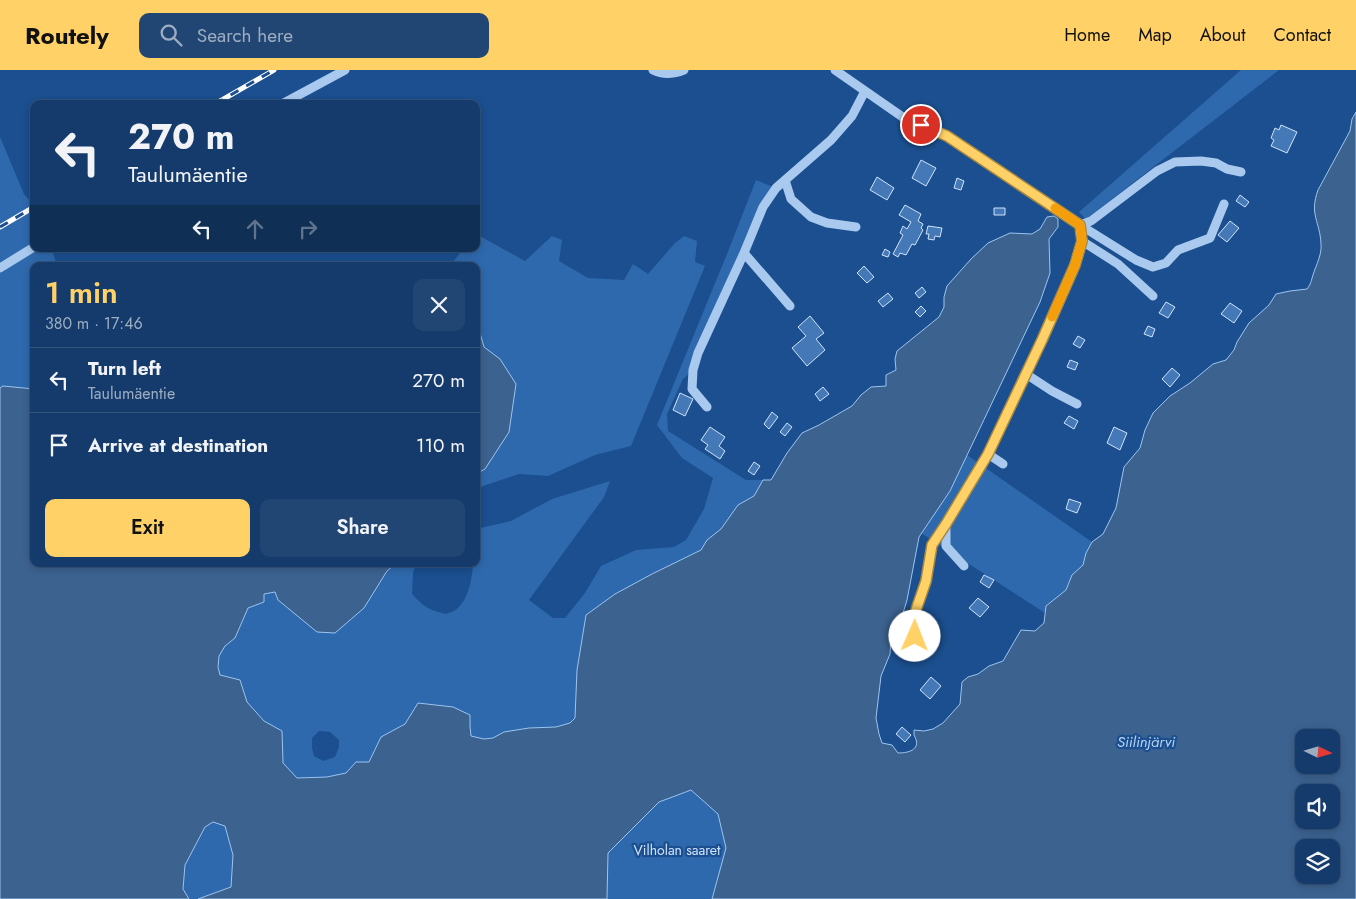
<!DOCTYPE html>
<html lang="en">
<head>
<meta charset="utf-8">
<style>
  :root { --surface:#143b6b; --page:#214673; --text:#f1f3f6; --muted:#9dadc1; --line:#33557e; --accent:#ffd166 }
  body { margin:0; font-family:Jost,sans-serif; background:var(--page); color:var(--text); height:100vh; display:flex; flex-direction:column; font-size:19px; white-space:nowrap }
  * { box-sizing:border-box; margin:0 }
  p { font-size:16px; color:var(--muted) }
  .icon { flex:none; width:28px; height:28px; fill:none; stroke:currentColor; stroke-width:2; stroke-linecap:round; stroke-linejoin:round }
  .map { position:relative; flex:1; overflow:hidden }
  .sheet { position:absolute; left:30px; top:192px; width:450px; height:305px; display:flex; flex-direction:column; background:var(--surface); border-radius:10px; box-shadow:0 2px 8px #0003,0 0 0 1px var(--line) }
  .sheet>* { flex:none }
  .banner { position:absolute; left:30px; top:30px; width:450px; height:152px; border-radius:10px; box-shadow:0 2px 8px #0003,0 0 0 1px var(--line); background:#143b6b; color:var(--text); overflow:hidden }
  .needle { width:32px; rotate:95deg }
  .controls { position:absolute; left:1295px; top:659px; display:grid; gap:10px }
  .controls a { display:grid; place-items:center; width:45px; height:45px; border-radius:10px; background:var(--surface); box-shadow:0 2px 8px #0003,0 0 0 1px var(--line); font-size:25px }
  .pin { position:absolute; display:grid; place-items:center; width:42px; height:42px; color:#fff; margin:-21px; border:2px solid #fff; border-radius:50%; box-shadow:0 1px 5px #0007 }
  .me { position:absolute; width:55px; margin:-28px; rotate:1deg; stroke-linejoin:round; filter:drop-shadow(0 0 4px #0008) }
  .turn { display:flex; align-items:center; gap:18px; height:105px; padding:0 15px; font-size:22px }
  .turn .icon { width:65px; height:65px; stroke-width:2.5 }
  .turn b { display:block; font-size:35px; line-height:42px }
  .lanes { display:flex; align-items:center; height:48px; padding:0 15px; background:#0003; justify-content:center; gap:25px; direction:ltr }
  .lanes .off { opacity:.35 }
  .round { display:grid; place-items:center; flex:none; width:52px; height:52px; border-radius:10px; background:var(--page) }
  .summary { display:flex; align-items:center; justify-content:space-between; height:85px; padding:0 15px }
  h1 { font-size:30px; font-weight:600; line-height:38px; color:var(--accent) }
  .button { display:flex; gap:10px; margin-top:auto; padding:10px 15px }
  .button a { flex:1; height:58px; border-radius:10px; background:var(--accent); color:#111; font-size:20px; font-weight:600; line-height:58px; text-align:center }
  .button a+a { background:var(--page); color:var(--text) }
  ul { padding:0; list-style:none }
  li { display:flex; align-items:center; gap:15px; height:65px; padding:0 15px; border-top:1px solid var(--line) }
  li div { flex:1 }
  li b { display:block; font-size:19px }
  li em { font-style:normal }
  header { display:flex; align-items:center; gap:30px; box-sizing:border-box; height:70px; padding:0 25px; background:var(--accent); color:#111 }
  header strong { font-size:24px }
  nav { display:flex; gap:28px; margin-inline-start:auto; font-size:18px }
  .search { width:350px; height:45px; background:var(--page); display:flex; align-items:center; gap:12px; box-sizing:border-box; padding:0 18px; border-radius:10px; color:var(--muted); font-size:19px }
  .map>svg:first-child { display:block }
</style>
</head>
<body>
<header>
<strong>Routely</strong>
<div class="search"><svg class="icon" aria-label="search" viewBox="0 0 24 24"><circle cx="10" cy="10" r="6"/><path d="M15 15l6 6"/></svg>Search here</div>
<nav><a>Home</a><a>Map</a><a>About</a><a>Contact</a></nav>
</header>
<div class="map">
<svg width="1356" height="829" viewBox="0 0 1356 829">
  <rect width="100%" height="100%" fill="#1b4f8f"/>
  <path fill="#2e69ad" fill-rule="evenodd" d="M1241 0H1279L1086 149 1079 142Z
    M1356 42V206L936 689 601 644 261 829H175L218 597 219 586 225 576 235 568 248 537 160 494H416L413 503 412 524C424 537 429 540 446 544 449 543 454 541 457 539 469 528 472 509 473 494H476V459L511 451 552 429 610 411 604 427 529 530 553 548H565L585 523 601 496 636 480 674 477 686 470 704 439 713 408 682 388 657 355 729 179 756 110 776 118 693 300 683 309 667 344 668 361 746 410H771L787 383 802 363 819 355 852 336 861 325 871 317 886 316V305L896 300 895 289 897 281 939 247 944 237V227L947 216 971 189 988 173 1010 163 1032 164 1040 159 1047 147 1054 146 1058 149V157L1049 169 1050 203 1040 232 967 385 1092 472 1103 464 1116 438 1124 397 1140 378 1145 360 1153 343 1170 326 1190 313 1213 294 1226 290 1234 280 1237 272 1249 253 1269 235 1276 224 1290 221 1307 219C1311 214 1311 211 1313 205 1316 195 1322 185 1321 174 1320 151 1309 145 1318 120L1350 61 1352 49ZM921 463 1045 543 1044 553 1035 561 1021 560 1003 591 989 596 978 604 968 607 962 612 960 634 943 653 933 659 924 661 914 660V665C922 679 910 683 898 683L892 675 882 673 879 664 876 648 881 606 890 584 891 569 899 556 907 530 919 467ZM319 661 330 662 339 670V677L335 687 323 691 314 686 312 678V668Z
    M0 67 24 124 34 136V179H52L57 196H34V487L0 492Z
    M476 164 525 191 552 166 562 170 559 191 588 208 624 210 633 194 648 204 675 173 684 166 697 171 695 192 705 196 631 376 595 385 548 406 519 404 480 417 476 420V196H450L463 179H476Z
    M709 695 755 829H607L608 785 566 829 578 788Z"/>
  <path fill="#3c6290" stroke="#9cc4f0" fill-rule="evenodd" d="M1356 42V829H712L726 778 718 744 691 720 659 732 608 783 607 829H198L231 817 233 785 225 756 213 752 205 757 185 795 183 819 189 829H0V318L3 316 34 319V494H395L387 501 364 538 335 563 317 562 278 530 275 522 264 524V532L248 538 235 568 225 576 219 586 218 597 220 605 240 610 247 632 264 651 282 661 283 693 297 708 327 707 346 703 356 692H369L381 667 405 654 418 633 453 637 470 645V656L471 666 484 669 493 668 504 662 529 658 556 657 570 653 575 648 577 600 586 545 615 524 652 504 701 480 707 470 721 459 738 435 754 426 763 410H771L787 383 802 363 819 355 852 336 861 325 871 317 886 316V305L896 300 895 289 897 281 939 247 944 237V227L947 216 971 189 988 173 1010 163 1032 164 1040 159 1047 147 1054 146 1058 149V157L1049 169 1050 203 1040 232 950 421 919 467 907 530 899 556 891 569 890 584 881 606 876 648 879 664 882 673 892 675 898 683C910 683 922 679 914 665V660L924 661 933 659 943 653 960 634 962 612 968 607 978 604 989 596 1003 591 1021 560 1035 561 1044 553 1046 536 1066 520 1072 505 1083 495 1086 483 1092 472 1103 464 1116 438 1124 397 1140 378 1145 360 1153 343 1170 326 1190 313 1213 294 1226 290 1234 280 1237 272 1249 253 1269 235 1276 224 1290 221 1307 219C1311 214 1311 211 1313 205 1316 195 1322 185 1321 174 1320 151 1309 145 1318 120L1350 61 1352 49ZM1304 668H1331V695H1304ZM1304 722H1331V750H1304ZM1304 778H1331V805H1304Z
    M476 249 484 277 500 289 516 314 509 362 485 399 476 404Z"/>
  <path fill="#4478b7" stroke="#cfe3fa" d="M1281 55 1297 62 1287 83 1271 76 1274 70 1271 68 1275 58 1279 60Z
    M921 90 936 98 926 116 912 108Z
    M877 107 894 118 887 130 870 120Z
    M957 108 964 111 961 120 954 118Z
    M1240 125 1249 132 1245 137 1236 131Z
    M905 135 921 144 918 151 923 154 921 158 923 160 915 175 912 174 906 185 900 183 898 187 893 184 903 165 900 163 903 156 907 159 911 152 899 145Z
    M994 138H1005V145H994Z
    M1230 151 1239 158 1227 172 1218 165Z
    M928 156 942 158 940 167 935 166 934 170 928 169 929 164H926Z
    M885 179 890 182 888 187 882 185Z
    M864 196 874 207 867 213 857 203Z
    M922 217 926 222 919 228 915 223Z
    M888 223 893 229 883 237 878 231Z
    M1166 232 1175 237 1168 248 1159 243Z
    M1230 233 1242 241 1234 253 1221 244Z
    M921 236 926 241 920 247 915 242Z
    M810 246 824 263 816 269 825 280 807 296 792 278 806 266 798 257Z
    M1148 256 1155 259 1152 267 1144 264Z
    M1078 266 1085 270 1080 278 1073 274Z
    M1070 290 1078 293 1075 300 1067 297Z
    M1172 298 1180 305 1170 317 1162 309Z
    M823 317 829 324 820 331 815 324Z
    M680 323 693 329 685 346 673 340Z
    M772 342 778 347 769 359 764 354Z
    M1069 346 1078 351 1074 359 1064 353Z
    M787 353 792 357 785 366 780 362Z
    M710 357 725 367 719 376 725 381 720 389 705 379 708 375 701 370Z
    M1114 357 1127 363 1120 380 1107 373Z
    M754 392 760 396 754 405 748 401Z
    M1069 429 1081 433 1077 443 1066 439Z
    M984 505 994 510 989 518 980 512Z
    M978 528 989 537 980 547 969 538Z
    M931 607 941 616 930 629 920 620Z
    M902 657 911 665 905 672 896 664Z"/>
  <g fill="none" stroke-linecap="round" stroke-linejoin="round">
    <path stroke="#a9c9ee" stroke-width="9" d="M653 0C663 5 674 4 684 0
      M835 0 904 48 947 66 1080 155 1136 190 1153 197 1166 193 1178 180 1210 168 1224 134
      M282 34 345 0
      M785 110 791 129 811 147 827 153 856 157
      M1082 171 1118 194 1153 226
      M744 183 790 236
      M0 198 34 177
      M1026 304 1052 321 1077 334
      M707 337 692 319 693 300 698 283 744 183 763 137 776 118 831 70 852 46 865 21
      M988 384 1003 394
      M946 455V476L964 496
      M922 578 915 566 916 540 926 511 932 475 946 454 988 384 1042 270 1075 195 1082 171 1080 155 1091 151 1157 101 1175 92 1201 91 1216 93 1227 99 1241 102"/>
    <g stroke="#fff" stroke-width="5">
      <path id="rail" d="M215 34 274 0
        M0 157 34 137"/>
    </g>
    <use href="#rail" stroke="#1b4f8f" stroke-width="3" stroke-dasharray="9" stroke-linecap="butt"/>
  </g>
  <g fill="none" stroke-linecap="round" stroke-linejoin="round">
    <g stroke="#a68842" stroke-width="12">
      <path id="route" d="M915 566 916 540 926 511 932 475 946 454 988 384 1042 270 1075 195 1082 171 1080 155 947 66 921 55"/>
    </g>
    <use href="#route" stroke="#ffd166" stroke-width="9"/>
    <path stroke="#f59e0b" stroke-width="9" d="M1052 247 1075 195 1082 171 1080 155 1055 138"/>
  </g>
  <g text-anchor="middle" stroke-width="4.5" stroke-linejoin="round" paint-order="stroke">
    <g font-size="14" fill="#cfe3fa" stroke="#1b4f8f">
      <text x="677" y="785">Vilholan saaret</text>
    </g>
    <g font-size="15" font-style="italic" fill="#b5d3f5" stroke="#1b4f8f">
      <text x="1146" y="677">Siilinjärvi</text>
    </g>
  </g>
</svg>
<div class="controls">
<a><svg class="needle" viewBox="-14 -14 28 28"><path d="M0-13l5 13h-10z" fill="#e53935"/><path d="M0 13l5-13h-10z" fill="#9dadc1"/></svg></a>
<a><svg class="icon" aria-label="sound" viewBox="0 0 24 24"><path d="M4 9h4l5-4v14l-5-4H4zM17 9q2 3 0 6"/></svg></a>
<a><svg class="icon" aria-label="layers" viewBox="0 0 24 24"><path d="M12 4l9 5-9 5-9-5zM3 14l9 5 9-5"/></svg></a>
</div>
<div class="pin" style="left:921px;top:55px;background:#d93025"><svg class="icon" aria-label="arrive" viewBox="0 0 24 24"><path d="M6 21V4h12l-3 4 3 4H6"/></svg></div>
<svg class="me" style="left:915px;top:566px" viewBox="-20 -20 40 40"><circle r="19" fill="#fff"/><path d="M0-13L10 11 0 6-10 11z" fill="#ffd166"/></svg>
<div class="banner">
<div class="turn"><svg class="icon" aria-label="left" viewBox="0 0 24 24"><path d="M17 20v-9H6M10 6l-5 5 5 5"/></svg><div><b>270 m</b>Taulumäentie</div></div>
<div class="lanes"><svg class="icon" aria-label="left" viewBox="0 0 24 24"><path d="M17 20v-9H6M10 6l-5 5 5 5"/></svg><svg class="icon off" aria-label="ahead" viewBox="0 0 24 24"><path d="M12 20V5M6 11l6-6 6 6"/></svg><svg class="icon off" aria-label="right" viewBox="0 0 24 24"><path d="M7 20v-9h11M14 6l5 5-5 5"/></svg></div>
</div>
<section class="sheet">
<div class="summary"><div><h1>1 min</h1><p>380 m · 17:46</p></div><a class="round"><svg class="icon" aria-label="close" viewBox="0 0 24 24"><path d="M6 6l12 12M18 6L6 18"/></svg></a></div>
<ul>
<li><svg class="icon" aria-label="left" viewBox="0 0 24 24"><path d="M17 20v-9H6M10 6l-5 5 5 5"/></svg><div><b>Turn left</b><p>Taulumäentie</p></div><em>270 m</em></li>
<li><svg class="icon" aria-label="arrive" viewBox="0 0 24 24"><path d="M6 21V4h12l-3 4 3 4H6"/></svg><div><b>Arrive at destination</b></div><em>110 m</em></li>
</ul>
<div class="button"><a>Exit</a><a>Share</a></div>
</section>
</div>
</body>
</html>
